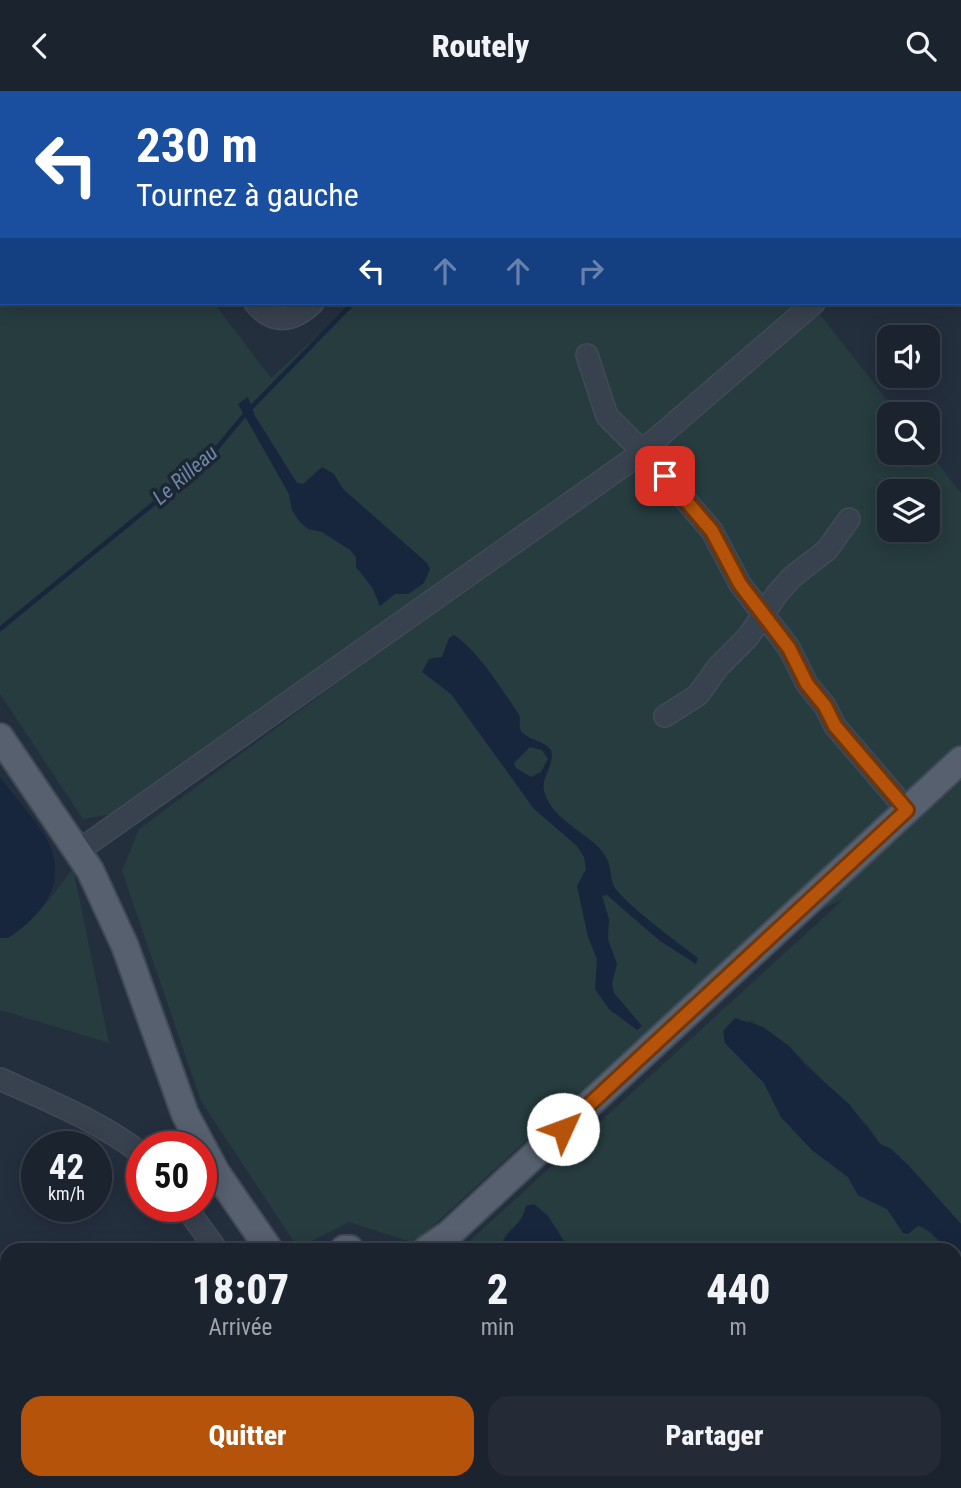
<!DOCTYPE html>
<html lang="fr">
<head>
<meta charset="utf-8">
<style>
  :root { --surface:#1b232e; --page:#242b36; --text:#f1f3f6; --muted:#a0a4aa; --line:#39404a; --accent:#b45309 }
  body { margin:0; font-family:"Roboto Condensed",sans-serif; background:var(--page); color:var(--text); height:100vh; display:flex; flex-direction:column; font-size:26px; white-space:nowrap }
  * { box-sizing:border-box; margin:0 }
  p { font-size:23px; color:var(--muted) }
  .icon { flex:none; width:38px; height:38px; fill:none; stroke:currentColor; stroke-width:2; stroke-linecap:round; stroke-linejoin:round }
  .map { position:relative; flex:1; overflow:hidden }
  .drawer { position:absolute; left:0px; top:1152px; width:962px; height:247px; display:flex; flex-direction:column; background:var(--surface); border-radius:21px 21px 0 0; box-shadow:0 4px 18px #0003,0 0 0 2px var(--line) }
  .drawer>* { flex:none }
  .guide { position:absolute; left:0px; top:0px; width:962px; height:214px; box-shadow:0 4px 18px #0003,0 0 0 2px var(--line); background:#1a4fa0; color:#fff; overflow:hidden }
  .fabs { position:absolute; left:877px; top:234px; display:grid; gap:14px }
  .fabs a { display:grid; place-items:center; width:63px; height:63px; border-radius:14px; background:var(--surface); box-shadow:0 4px 18px #0003,0 0 0 2px var(--line); font-size:35px }
  .speed { position:absolute; left:21px; top:1040px; display:flex; gap:14px; font-size:35px; font-weight:700; text-align:center }
  .speed>* { display:grid; place-content:center; width:91px; height:91px; border-radius:50%; background:var(--surface); box-shadow:0 4px 18px #0003,0 0 0 2px var(--line); line-height:1 }
  .speed small { font-size:18px; font-weight:400 }
  .speed .limit { border:10px solid #d22; background:#fff; color:#111 }
  .pin { position:absolute; display:grid; place-items:center; width:60px; height:60px; color:#fff; margin:-30px; border-radius:14px; box-shadow:0 4px 10px #0006 }
  .me { position:absolute; width:77px; margin:-38px; rotate:47deg; stroke-linejoin:round; filter:drop-shadow(0 0 5px #0008) }
  .turn { display:flex; align-items:center; gap:24px; height:147px; padding:0 21px; font-size:32px }
  .turn .icon { width:91px; height:91px; stroke-width:2.5 }
  .turn b { display:block; font-size:49px; line-height:60px }
  .lanes { display:flex; align-items:center; height:66px; padding:0 21px; background:#0003; justify-content:center; gap:35px; direction:ltr }
  .lanes .off { opacity:.35 }
  .eta { display:flex; justify-content:space-evenly; align-items:center; height:119px; text-align:center }
  .eta b { font-size:42px; font-weight:800; line-height:49px }
  .button { display:flex; gap:14px; margin-top:auto; padding:14px 21px }
  .button a { flex:1; height:80px; border-radius:21px; background:var(--accent); color:#fff; font-size:28px; font-weight:800; line-height:80px; text-align:center }
  .button a+a { background:var(--page); color:var(--text) }
  header { display:flex; justify-content:space-between; align-items:center; height:91px; padding:0 21px; background:var(--surface); font-size:32px; font-weight:800 }
  .map>svg:first-child { display:block }
</style>
</head>
<body>
<header><svg class="icon" aria-label="back" viewBox="0 0 24 24"><path d="M15 5l-7 7 7 7"/></svg>Routely<svg class="icon" aria-label="search" viewBox="0 0 24 24"><circle cx="10" cy="10" r="6"/><path d="M15 15l6 6"/></svg></header>
<div class="map">
<svg width="961" height="1397" viewBox="0 0 961 1397">
  <rect width="100%" height="100%" fill="#242f3e"/>
  <path fill="#263c3f" fill-rule="evenodd" d="M0 0 54 2H2V212H214L271 287 353 212H811L899 324H889V362L928 360 961 402V1133L908 1074 880 1053 869 1036 789 955 750 929 725 952 764 992 781 1026 812 1059 848 1086 858 1104 887 1118 899 1132C927 1135 928 1141 948 1158H569L556 1137 524 1127 506 1143 499 1158H461L845 807 731 863 414 1152 349 1131 298 1157 201 1010 122 780 139 738 409 539 399 523 130 720 83 728 0 603ZM889 401H928V439H889Z
    M594 0H795V2H592Z
    M73 777 109 952 0 919V847C24 847 59 796 73 777Z
    M961 1160V1397H803L801 1391H956V1162Z
    M449 1391H702V1397H453Z"/>
  <path fill="#17263c" fill-rule="evenodd" d="M248 306 255 325 297 392 303 393 322 376 334 383 343 398 427 472 430 478 424 492 408 503H395L380 515 372 496 356 476V466L350 459 322 441 308 438 299 430 292 419 289 403 238 313Z
    M454 544C479 561 501 597 518 622 523 628 516 636 523 642 531 650 543 649 551 659 555 675 541 685 544 700 551 726 579 738 596 754 616 772 607 784 615 797 629 816 678 852 698 867L696 873 660 850 607 804 602 805 609 828 608 848 617 873 612 892 614 902 642 935 637 939 609 918 595 898 597 868 588 846 577 795 586 778 584 766 577 755 534 718 451 603 422 581 429 568 442 566 449 547ZM530 656 542 659 548 668 541 681 531 686 516 677 514 672Z
    M0 686C13 704 45 739 51 757 66 797 38 827 8 847H0Z
    M735 927 763 936 789 955 805 974 849 1013 880 1053 890 1057 908 1074 961 1133V1160L956 1162V1158H947L930 1140 919 1134 908 1143 903 1142 887 1118 858 1104 848 1086 812 1059 781 1026 764 992 725 952 723 940Z
    M534 1113 548 1125 569 1158H499C506 1140 523 1133 526 1115Z
    M702 1391H801L803 1397H702Z"/>
  <g fill="none" stroke-linecap="round" stroke-linejoin="round">
    <path stroke="#17263c" stroke-width="4.5" d="M585 2 587 0
      M0 538 206 370 247 321 353 212"/>
    <g stroke="#414a57" stroke-width="24">
      <path id="minor" d="M78 0 79 2
        M242 0 244 2
        M342 0V2
        M370 0V2
        M915 0 917 2
        M310 2 312 0
        M539 2 540 0
        M255 212C273 234 293 231 313 212
        M587 264 607 325 642 360
        M651 402 654 393 665 385 712 440 740 493 789 557 807 593 825 615 835 635 907 719
        M665 625 698 604 718 576 748 546 777 503 792 486 827 459 849 428
        M78 760 634 367 814 212
        M0 988C49 1010 99 1030 142 1063
        M185 1115 216 1158
        M272 1391 276 1397
        M373 1391 377 1397
        M546 1391 550 1397
        M169 1397 175 1391"/>
    </g>
    <g stroke="#414a57" stroke-width="30">
      <path id="major" d="M0 646 90 779 125 855 185 1023 216 1081 269 1158
        M344 1158H350
        M427 1158 449 1143 961 669
        M425 1391 429 1397"/>
    </g>
    <path stroke="#3f5557" stroke-width="2.5" stroke-dasharray="5 5" stroke-linecap="butt" d="M606 2 608 0
      M690 1391 691 1397
      M813 1391 815 1397"/>
    <use href="#minor" stroke="#38414e" stroke-width="21"/>
    <use href="#major" stroke="#56606e" stroke-width="26"/>
  </g>
  <g fill="none" stroke-linecap="round" stroke-linejoin="round">
    <g stroke="#753606" stroke-width="18">
      <path id="route" d="M563 1038 907 719 835 635 825 615 807 593 789 557 740 493 712 440 665 385"/>
    </g>
    <use href="#route" stroke="#b45309" stroke-width="12"/>
  </g>
  <g text-anchor="middle" stroke-width="7" stroke-linejoin="round" paint-order="stroke">
    <g font-size="21" font-style="italic" fill="#6d86a8" stroke="#1d2633">
      <text transform="translate(185 384) rotate(-41)" y="7">Le Rilleau</text>
    </g>
  </g>
</svg>
<div class="fabs">
<a><svg class="icon" aria-label="sound" viewBox="0 0 24 24"><path d="M4 9h4l5-4v14l-5-4H4zM17 9q2 3 0 6"/></svg></a>
<a><svg class="icon" aria-label="search" viewBox="0 0 24 24"><circle cx="10" cy="10" r="6"/><path d="M15 15l6 6"/></svg></a>
<a><svg class="icon" aria-label="layers" viewBox="0 0 24 24"><path d="M12 4l9 5-9 5-9-5zM3 14l9 5 9-5"/></svg></a>
</div>
<div class="speed"><div>42<small>km/h</small></div><div class="limit">50</div></div>
<div class="pin" style="left:665px;top:385px;background:#d93025"><svg class="icon" aria-label="arrive" viewBox="0 0 24 24"><path d="M6 21V4h12l-3 4 3 4H6"/></svg></div>
<svg class="me" style="left:563px;top:1038px" viewBox="-20 -20 40 40"><circle r="19" fill="#fff"/><path d="M0-13L10 11 0 6-10 11z" fill="#b45309"/></svg>
<div class="guide">
<div class="turn"><svg class="icon" aria-label="left" viewBox="0 0 24 24"><path d="M17 20v-9H6M10 6l-5 5 5 5"/></svg><div><b>230 m</b>Tournez à gauche</div></div>
<div class="lanes"><svg class="icon" aria-label="left" viewBox="0 0 24 24"><path d="M17 20v-9H6M10 6l-5 5 5 5"/></svg><svg class="icon off" aria-label="ahead" viewBox="0 0 24 24"><path d="M12 20V5M6 11l6-6 6 6"/></svg><svg class="icon off" aria-label="ahead" viewBox="0 0 24 24"><path d="M12 20V5M6 11l6-6 6 6"/></svg><svg class="icon off" aria-label="right" viewBox="0 0 24 24"><path d="M7 20v-9h11M14 6l5 5-5 5"/></svg></div>
</div>
<section class="drawer">
<div class="eta">
<div><b>18:07</b><p>Arrivée</p></div>
<div><b>2</b><p>min</p></div>
<div><b>440</b><p>m</p></div>
</div>
<div class="button"><a>Quitter</a><a>Partager</a></div>
</section>
</div>
</body>
</html>
